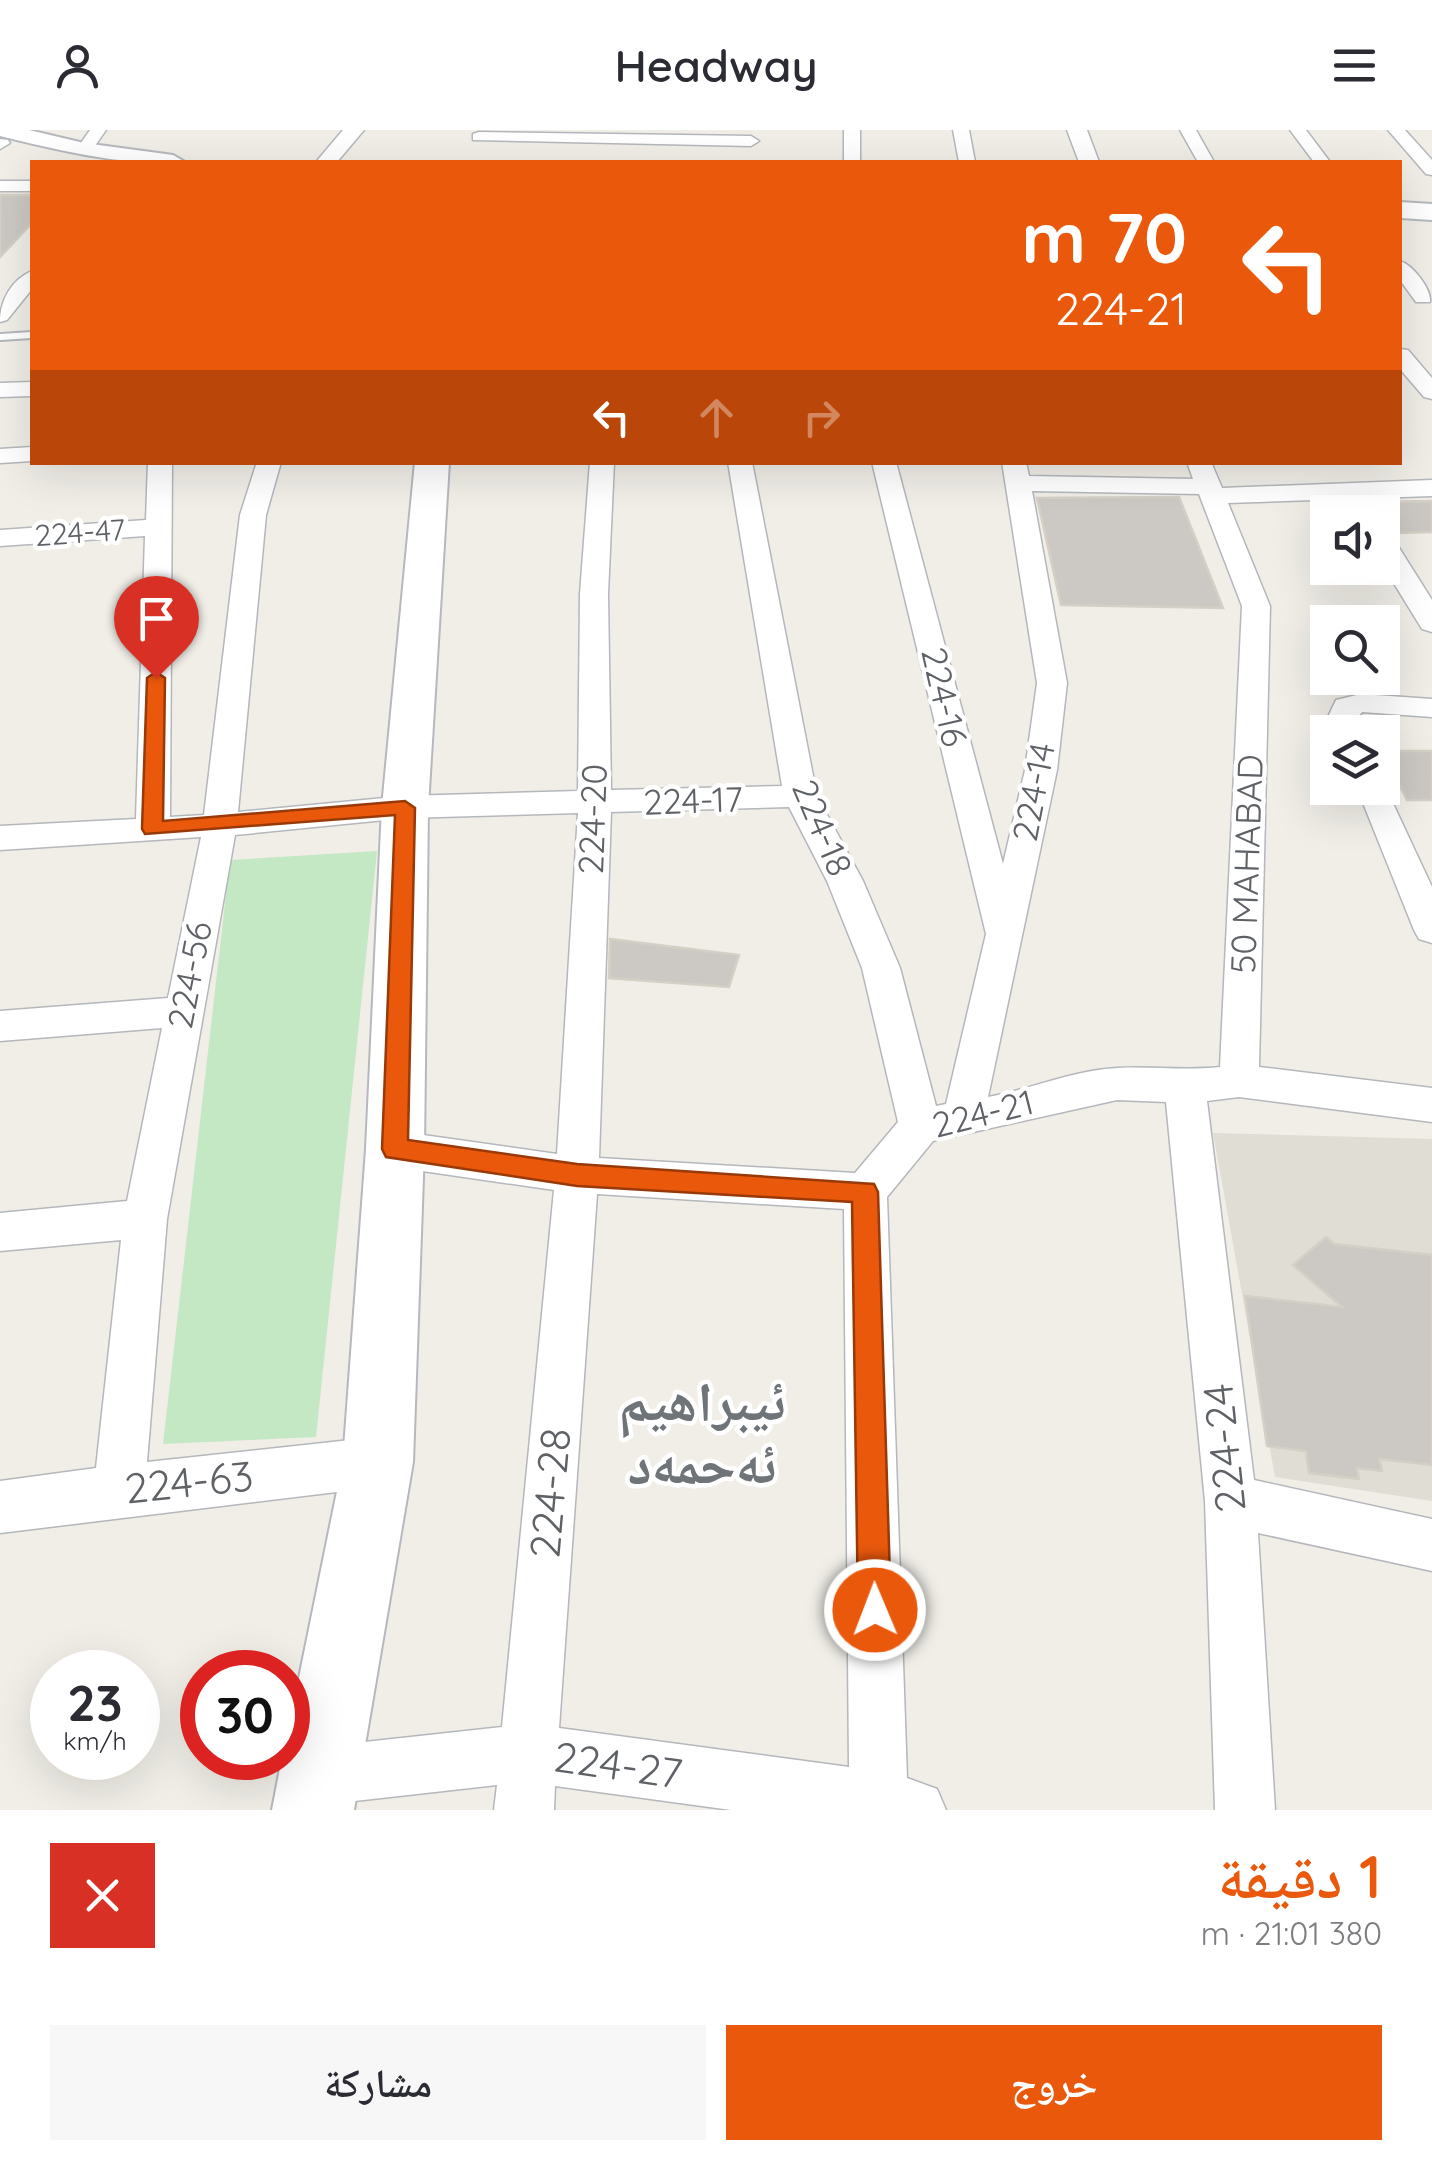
<!DOCTYPE html>
<html lang="ar">
<head>
<meta charset="utf-8">
<style>
  :root { --surface:#fff; --page:#f7f7f7; --text:#2b2b33; --muted:#7c7c81; --accent:#ea580c }
  body { margin:0; font-family:Quicksand,"Noto Naskh Arabic",sans-serif; background:var(--page); color:var(--text); direction:rtl; height:100vh; display:flex; flex-direction:column; font-size:38px; white-space:nowrap }
  * { box-sizing:border-box; margin:0 }
  p { font-size:32px; color:var(--muted) }
  .icon { flex:none; width:55px; height:55px; fill:none; stroke:currentColor; stroke-width:2; stroke-linecap:round; stroke-linejoin:round }
  .map { position:relative; height:1680px; overflow:hidden; direction:ltr }
  .drawer { display:flex; flex-direction:column; background:var(--surface); flex:1 }
  .drawer>* { flex:none }
  .top-card { position:absolute; left:30px; top:30px; width:1372px; height:305px; border-radius:0px; box-shadow:0 10px 40px #0002; direction:rtl; background:#ea580c; color:#fff; overflow:hidden }
  .buttons { position:absolute; left:1310px; top:365px; display:grid; gap:20px }
  .buttons a { display:grid; place-items:center; width:90px; height:90px; border-radius:0px; background:var(--surface); box-shadow:0 10px 40px #0002; font-size:50px }
  .speed { position:absolute; left:30px; top:1520px; display:flex; gap:20px; font-size:50px; font-weight:700; text-align:center }
  .speed>* { display:grid; place-content:center; width:130px; height:130px; border-radius:50%; background:var(--surface); box-shadow:0 10px 40px #0002; line-height:1 }
  .speed small { font-size:25px; font-weight:400 }
  .speed .limit { border:15px solid #d22; background:#fff; color:#111 }
  .pin { position:absolute; display:grid; place-items:center; width:85px; height:85px; color:#fff; margin:-102px -42px; border-radius:50% 50% 50% 0; rotate:-45deg; box-shadow:0 0 10px #0007 }
  .pin .icon { rotate:45deg }
  .me { position:absolute; width:110px; margin:-55px; rotate:359deg; stroke-linejoin:round; filter:drop-shadow(0 0 8px #0008) }
  .turn { display:flex; align-items:center; gap:35px; height:210px; padding:0 50px; font-size:45px }
  .turn .icon { width:130px; height:130px; stroke-width:2.5 }
  .turn b { display:block; font-size:70px; line-height:85px }
  .lanes { display:flex; align-items:center; height:95px; padding:0 50px; background:#0003; justify-content:center; gap:50px; direction:ltr }
  .lanes .off { opacity:.35 }
  .round { display:grid; place-items:center; flex:none; width:105px; height:105px; border-radius:0px; background:var(--page) }
  .overview { display:flex; align-items:center; justify-content:space-between; height:170px; padding:0 50px }
  h1 { font-size:60px; font-weight:600; line-height:75px; color:var(--accent) }
  .action { display:flex; gap:20px; margin-top:auto; padding:20px 50px }
  .action a { flex:1; height:115px; border-radius:0px; background:var(--accent); color:#fff; font-size:40px; font-weight:600; line-height:115px; text-align:center }
  .action a+a { background:var(--page); color:var(--text) }
  header { display:flex; justify-content:space-between; align-items:center; height:130px; padding:0 50px; background:var(--surface); font-size:45px; font-weight:600 }
  .map>svg:first-child { display:block }
</style>
</head>
<body>
<header><svg class="icon" aria-label="menu" viewBox="0 0 24 24"><path d="M4 6h16M4 12h16M4 18h16"/></svg>Headway<svg class="icon" aria-label="person" viewBox="0 0 24 24"><circle cx="12" cy="8" r="4"/><path d="M4 21q1-7 8-7t8 7"/></svg></header>
<div class="map">
<svg width="1432" height="1680" viewBox="0 0 1432 1680">
  <rect width="100%" height="100%" fill="#f0eee7"/>
  <path fill="#e0ddd5" d="M1213 1003 1432 1009V1371L1275 1347Z"/>
  <path fill="#c4e7c4" d="M377 721 316 1307 163 1314 230 730Z"/>
  <path fill="#ccc9c4" stroke="#d5d0c5" stroke-width="2.5" d="M0 65H32V93L0 127Z
    M1179 367 1223 478 1061 475 1037 368Z
    M1432 371V402L1396 403 1382 391V382H1370L1360 376 1373 372Z
    M1382 621H1432V670H1407Z
    M610 809 739 825 729 857 609 848Z
    M1326 1107 1334 1114 1432 1125V1335L1379 1329 1382 1341 1357 1338 1359 1349 1309 1343 1306 1321 1267 1316 1245 1166 1342 1177 1293 1135Z"/>
  <g fill="none" stroke-linecap="round" stroke-linejoin="round">
    <g stroke="#b4b7bb" stroke-width="4">
      <path id="service" d="M32 202V208L0 210V204Z"/>
    </g>
    <g stroke="#b4b7bb" stroke-width="3">
      <path id="minor" d="M90 0H106L90 23H78L76 20Z
        M844 0H860V32H844Z
        M953 0H969L975 32H959Z
        M1180 0H1196L1214 32H1198Z
        M1290 0H1306L1330 32H1314Z
        M1388 0H1405L1432 30V45L1426 44Z
        M479 2 751 6 759 11 751 16 473 10V4Z
        M0 9 8 10 10 13 0 19Z
        M0 51H32V61H0Z
        M1400 131C1413 135 1432 160 1430 172H1416L1400 150Z
        M32 141V159L7 190 0 192C0 171 11 150 32 141Z
        M1400 219 1408 220 1432 248V269L1424 267 1400 239Z
        M32 252V266L0 267V253Z
        M32 317V331L0 333V319Z
        M148 332H172L170 687 204 685 240 385 257 332H281L266 385 238 682 405 666 578 661 580 464 590 332H614L608 464 611 660 782 656 728 332H752L817 666 863 751 900 838 936 976 946 974 986 804 872 332H896L1003 734 1025 640 1037 553 1002 332H1026L1029 346 1193 349 1187 332H1211L1222 358 1432 350V366L1228 373 1270 476 1259 937 1432 958V992L1239 967 1207 971 1254 1350 1432 1389V1441L1258 1403 1275 1680H1215L1205 1371 1166 972 1117 970 933 1011 887 1067 907 1648 937 1659 946 1680H731L555 1656 554 1680H494L497 1655 319 1675 298 1667 290 1646 298 1625 319 1617 502 1597 554 1060 395 1037 380 1031 374 1019 380 1007 395 1001 557 1024 578 683 405 688 235 705 167 1089 147 1332 378 1307 396 1314 403 1332 396 1350 378 1357 0 1403V1351L96 1338 121 1110 0 1121V1083L127 1071 162 898 0 911V881L168 868 201 707 0 720V696L136 689 145 406 0 416V400L146 390ZM1032 361 1199 364 1242 476 1220 937C1185 941 1152 936 1118 938 1073 940 1032 959 988 967L1057 640 1067 553ZM789 677 827 751 862 838 898 992 855 1043 599 1028 611 682ZM597 1064 844 1079 849 1637 559 1598Z
        M1382 403 1391 405 1432 470V502L1422 499 1382 434Z
        M1361 564 1432 569V587L1362 582 1358 587 1365 602H1335L1328 587 1336 570Z
        M1382 650 1432 757V813L1419 809 1414 800 1357 658H1382Z"/>
    </g>
    <g stroke="#b4b7bb" stroke-width="3">
      <path id="tertiary" d="M343 0H364L337 32H316Z
        M1067 0H1087L1099 32H1079Z"/>
    </g>
    <g stroke="#b5b9be" stroke-width="4">
      <path id="secondary" d="M0 0H29L84 13 173 25 185 32C121 36 62 21 0 6Z
        M1400 72 1432 74V90L1400 88Z
        M415 332H449L428 677 424 1019 413 1332 354 1680H272L282 1628H288V1602L343 1332 366 1019 382 677Z"/>
    </g>
    <use href="#service" fill="#fff" fill-rule="evenodd"/>
    <use href="#minor" fill="#fff" fill-rule="evenodd"/>
    <use href="#tertiary" fill="#fff" fill-rule="evenodd"/>
    <use href="#secondary" fill="#fff" fill-rule="evenodd"/>
  </g>
  <path fill="#ea580c" stroke="#983908" stroke-width="2.5" d="M156 542 165 548 163 691 405 671 415 678 408 1010 577 1034 874 1054 878 1062 891 1480 886 1492 875 1497 863 1492 858 1480 852 1072 577 1056 386 1027 382 1019 395 685 145 704 142 699 147 548Z"/>
  <g text-anchor="middle" stroke-width="9" stroke-linejoin="round" paint-order="stroke">
    <g font-size="30" fill="#5e6267" stroke="#fff">
      <text transform="translate(80 403) rotate(-4)" y="10">224-47</text>
    </g>
    <g font-size="35" fill="#5e6267" stroke="#fff">
      <text transform="translate(944 567) rotate(77)" y="12">224-16</text>
      <text transform="translate(1034 662) rotate(-79)" y="12">224-14</text>
      <text transform="translate(693 671) rotate(-2)" y="12">224-17</text>
      <text transform="translate(593 689) rotate(-88)" y="12">224-20</text>
      <text transform="translate(822 698) rotate(67)" y="12">224-18</text>
      <text transform="translate(1247 734) rotate(-88)" y="12">50 MAHABAD</text>
      <text transform="translate(190 845) rotate(-79)" y="12">224-56</text>
      <text transform="translate(983 984) rotate(-14)" y="12">224-21</text>
    </g>
    <g font-size="42" fill="#5e6267" stroke="#fff">
      <text transform="translate(1224 1318) rotate(-96)" y="15">224-24</text>
      <text transform="translate(189 1352) rotate(-6)" y="15">224-63</text>
      <text transform="translate(550 1363) rotate(-85)" y="15">224-28</text>
      <text transform="translate(618 1635) rotate(8)" y="15">224-27</text>
    </g>
    <g font-size="55" font-weight="bold" fill="#6f7479" stroke="#fff">
      <text x="702" y="1291">ئیبراهیم<tspan x="702" dy="63">ئەحمەد</tspan></text>
    </g>
  </g>
</svg>
<div class="buttons">
<a><svg class="icon" aria-label="sound" viewBox="0 0 24 24"><path d="M4 9h4l5-4v14l-5-4H4zM17 9q2 3 0 6"/></svg></a>
<a><svg class="icon" aria-label="search" viewBox="0 0 24 24"><circle cx="10" cy="10" r="6"/><path d="M15 15l6 6"/></svg></a>
<a><svg class="icon" aria-label="layers" viewBox="0 0 24 24"><path d="M12 4l9 5-9 5-9-5zM3 14l9 5 9-5"/></svg></a>
</div>
<div class="speed"><div>23<small>km/h</small></div><div class="limit">30</div></div>
<div class="pin" style="left:156px;top:548px;background:#d93025"><svg class="icon" aria-label="arrive" viewBox="0 0 24 24"><path d="M6 21V4h12l-3 4 3 4H6"/></svg></div>
<svg class="me" style="left:875px;top:1480px" viewBox="-20 -20 40 40"><circle r="17" fill="#ea580c" stroke="#fff" stroke-width="3"/><path d="M0-11L8 9 0 5-8 9z" fill="#fff"/></svg>
<div class="top-card">
<div class="turn"><svg class="icon" aria-label="left" viewBox="0 0 24 24"><path d="M17 20v-9H6M10 6l-5 5 5 5"/></svg><div><b>70 m</b>224-21</div></div>
<div class="lanes"><svg class="icon" aria-label="left" viewBox="0 0 24 24"><path d="M17 20v-9H6M10 6l-5 5 5 5"/></svg><svg class="icon off" aria-label="ahead" viewBox="0 0 24 24"><path d="M12 20V5M6 11l6-6 6 6"/></svg><svg class="icon off" aria-label="right" viewBox="0 0 24 24"><path d="M7 20v-9h11M14 6l5 5-5 5"/></svg></div>
</div>
</div>
<section class="drawer">
<div class="overview"><div><h1>1 دقيقة</h1><p>380 m · 21:01</p></div><a class="round" style="background:#d93025;color:#fff"><svg class="icon" aria-label="close" viewBox="0 0 24 24"><path d="M6 6l12 12M18 6L6 18"/></svg></a></div>
<div class="action"><a>خروج</a><a>مشاركة</a></div>
</section>
</body>
</html>
